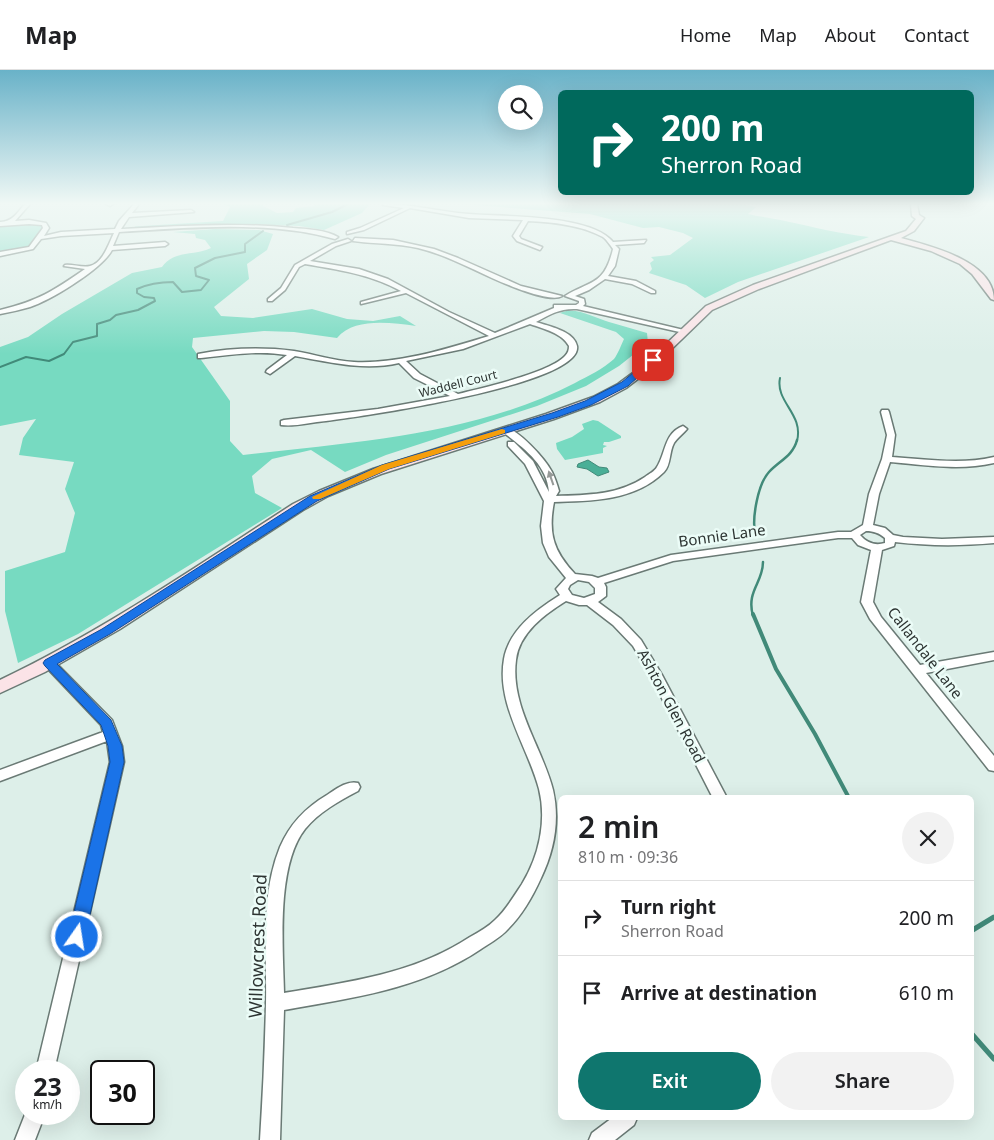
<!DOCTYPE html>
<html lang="en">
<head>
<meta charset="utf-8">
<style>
  :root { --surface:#fff; --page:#f2f2f2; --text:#202124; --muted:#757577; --line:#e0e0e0; --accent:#0f766e }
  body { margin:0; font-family:"Noto Sans",sans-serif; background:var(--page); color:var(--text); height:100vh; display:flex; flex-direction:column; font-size:19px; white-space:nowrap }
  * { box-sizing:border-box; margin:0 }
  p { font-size:16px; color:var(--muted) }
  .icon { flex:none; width:28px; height:28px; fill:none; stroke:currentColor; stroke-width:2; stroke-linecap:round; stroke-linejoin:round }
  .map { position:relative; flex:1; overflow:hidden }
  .details { position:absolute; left:558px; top:725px; width:416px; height:325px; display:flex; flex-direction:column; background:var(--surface); border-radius:8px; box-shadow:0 5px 20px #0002 }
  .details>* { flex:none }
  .top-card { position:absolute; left:558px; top:20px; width:416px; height:105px; border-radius:8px; box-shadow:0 5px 20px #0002; background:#00695c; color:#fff; overflow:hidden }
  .controls { position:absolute; left:498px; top:15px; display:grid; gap:10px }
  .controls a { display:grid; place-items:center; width:45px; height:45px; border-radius:50%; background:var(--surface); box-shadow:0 5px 20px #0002; font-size:25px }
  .speed { position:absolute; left:15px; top:990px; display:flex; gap:10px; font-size:25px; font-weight:700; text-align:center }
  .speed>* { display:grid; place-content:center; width:65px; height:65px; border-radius:50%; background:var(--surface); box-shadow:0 5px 20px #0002; line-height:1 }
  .speed small { font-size:12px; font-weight:400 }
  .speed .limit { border:2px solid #111; border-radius:8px; background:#fff; color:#111 }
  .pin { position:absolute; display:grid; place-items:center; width:42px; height:42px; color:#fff; margin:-21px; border-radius:10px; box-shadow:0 2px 8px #0006 }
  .me { position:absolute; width:55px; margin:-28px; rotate:13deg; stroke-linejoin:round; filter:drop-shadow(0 0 4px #0008) }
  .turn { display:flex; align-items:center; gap:18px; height:105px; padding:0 20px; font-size:22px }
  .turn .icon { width:65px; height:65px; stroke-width:2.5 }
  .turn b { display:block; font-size:35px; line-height:42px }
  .round { display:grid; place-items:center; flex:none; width:52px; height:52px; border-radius:26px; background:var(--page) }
  .overview { display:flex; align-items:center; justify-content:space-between; height:85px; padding:0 20px }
  h1 { font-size:30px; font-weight:600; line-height:38px }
  .action { display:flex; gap:10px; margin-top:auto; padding:10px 20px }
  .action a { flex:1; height:58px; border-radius:30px; background:var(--accent); color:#fff; font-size:20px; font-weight:600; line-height:58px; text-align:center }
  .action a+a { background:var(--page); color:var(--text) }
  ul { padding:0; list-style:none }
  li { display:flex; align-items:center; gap:15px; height:75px; padding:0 20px; border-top:1px solid var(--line) }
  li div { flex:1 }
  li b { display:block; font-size:19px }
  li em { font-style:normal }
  header { display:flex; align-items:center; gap:30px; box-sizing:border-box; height:70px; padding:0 25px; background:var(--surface); border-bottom:1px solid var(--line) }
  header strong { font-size:24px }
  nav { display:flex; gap:28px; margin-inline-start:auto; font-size:18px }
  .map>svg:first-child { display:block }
</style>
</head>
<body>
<header>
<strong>Map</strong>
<nav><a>Home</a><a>Map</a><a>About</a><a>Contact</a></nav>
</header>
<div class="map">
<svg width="994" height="1070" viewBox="0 0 994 1070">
  <rect width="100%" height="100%" fill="#ddefe9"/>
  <path fill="#77dac1" d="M223 134H263V136L277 143 293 142 296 138 314 136 317 134H370L362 143 324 160 299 156 244 154 126 157 223 151 230 137Z
    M461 134H742L756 137 748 144C760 147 773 148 785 151 813 157 841 164 869 167L738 212 705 228 686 215 649 203 652 199 650 193 654 190 651 187 670 185 693 168 683 163 659 157 643 158 590 144Z
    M39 154 44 157 31 176 0 183V155Z
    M215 159 259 160 273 164 267 180 247 194 249 209 214 237 221 246 253 248 312 239 347 249 373 251 400 246 416 256C391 253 355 247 337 268L294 262 264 261 193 268 192 277 230 331V371L243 385C354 372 474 365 575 313 588 306 603 299 614 289 618 284 621 275 624 269L616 262 560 243C576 236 594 248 609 252 622 256 634 259 647 263L648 273 619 296 586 316 537 336 386 385 345 402 311 380 272 389 252 406 255 423 282 438 78 564 18 593 5 541V501L65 482 75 443 65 419 74 392 19 385 23 368 36 349 0 356V277L28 267 62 244 132 203 162 197C174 180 194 186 211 178L205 170 196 168 195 164 173 162Z
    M593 350 598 351 621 366V368L609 372H604L603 375 607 376 603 378V383L565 390 557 379 556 373 572 367 584 359 582 354Z"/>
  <path fill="#4aaf97" stroke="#418a79" d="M588 390 599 397 607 398 609 402 598 406 587 399 577 397 578 394Z"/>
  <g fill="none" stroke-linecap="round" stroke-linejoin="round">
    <path stroke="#418a79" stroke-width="2" d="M287 155 332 142 348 134
      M0 297 26 287 49 291 64 284 73 272 97 266V254L110 250 116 245 138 240 155 231 154 228 144 227 137 223V219C148 214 161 212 173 212L182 222 201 220 209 210 196 206 195 198 215 188 245 182V174L263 161
      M780 308C775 332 804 344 797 371"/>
    <path stroke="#418a79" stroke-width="2.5" d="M755 463C752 447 758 414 769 402 779 391 793 386 797 370
      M753 546C746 521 763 513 763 492"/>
    <path stroke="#418a79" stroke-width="4" d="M753 544 776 599 815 664 849 728"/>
    <path stroke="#418a79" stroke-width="5" d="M971 861 994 847
      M971 963 994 989"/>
    <g stroke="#6a7a75" stroke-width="3">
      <path id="street" d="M25 134H30L15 151 29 150 46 153 49 158 44 166 61 162 115 159 119 151 134 134H139L132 143 191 140 194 142 129 147 121 159C178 156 236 152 293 158 307 159 326 160 338 167L335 169C266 150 190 158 119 162L113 176 165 172 168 174 165 176 112 180C102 199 51 230 30 237 20 240 10 242 0 244V240C38 231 53 221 85 199L64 196 65 195C72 194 83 198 90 196 103 193 109 173 114 163L61 166 41 169 33 179 0 186V182L29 177 43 158 42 155 29 154 0 156V152C12 152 17 143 25 134Z
        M106 134H113L110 136Z
        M385 134C413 134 440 142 469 144 503 147 591 144 613 172L646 170 644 173 615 175 619 179 615 196 608 206 636 211 655 221V223H651L632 214 605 209 589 220 575 226 584 229 585 234 583 236 688 261 684 263 577 239C561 238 550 244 536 252 548 256 574 261 577 276 584 315 357 347 326 351 312 352 295 357 281 355V351L284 350 378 339 450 326 414 308 399 293C364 301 329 292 295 286L270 304 266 302 267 300 287 285C258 280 230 285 201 288H198V284C230 278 262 277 294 281 313 284 334 291 354 292 399 294 446 279 489 266L406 223 361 234V232L401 221C370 204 339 200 305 194L299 197 285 220 272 231H268V229L281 218 295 195 332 174 348 169 351 171 336 176 310 191 359 199 388 209 449 242 495 263 554 238V235H576L579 233V231L565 226C591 210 604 216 613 179 610 175 607 170 603 167 581 155 553 152 528 151L519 166 521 169 542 177 540 180 517 171 513 166 523 150 469 148 410 138 364 160 347 164V162L360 158 404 138 383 135ZM530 254C544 259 562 263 569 276 569 280 568 283 565 286 549 303 482 318 458 324L420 304 406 291 463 279Z
        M355 168 393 170 434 179 458 188 521 216 562 226C553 232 521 220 511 216 480 204 451 186 418 178 396 173 375 174 353 171Z
        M882 340H888L889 342 895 365 892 387C926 389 960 395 994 387V393C960 401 925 395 890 392L879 424 873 455 885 458 893 465 903 467 942 469 994 467V473C961 476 928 476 895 472L894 476 882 480 873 532 881 547 920 595 994 582V590L926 603 994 686V701L989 700 870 549 861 532 871 480 858 475 852 468H838L673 491 604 513 606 517V526L598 532 621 549 641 570 662 605 727 728H713L650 605 633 576 613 555 587 535H579L566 531C545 544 519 563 516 590 510 636 542 677 553 720 560 750 554 781 541 808 533 826 522 845 508 859 501 867 490 873 481 879 422 919 352 928 284 940L280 1070H260C263 1024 265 978 266 933 267 882 260 826 280 777 290 754 305 738 327 725 336 719 348 710 358 713L360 717 358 721C339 731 319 742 305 759 276 796 283 877 284 923 349 912 414 904 470 867 479 862 488 857 495 850 506 840 514 826 522 814 539 786 547 751 539 719 528 677 496 634 504 589 509 560 536 540 560 525L556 519 566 508 549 487 543 473 541 456 544 431 525 394 508 376V372H514L533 391 549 422C547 394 523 378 503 362V358C516 356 546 390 552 402 555 408 557 414 559 421L556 426C588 425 618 425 645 407 649 404 655 401 657 397 666 383 664 363 683 356L687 359C683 364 677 368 674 373 669 382 671 395 664 402 635 431 591 431 554 432 548 463 553 481 575 504L592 506 598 508 671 485 838 462H851L863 455 869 424 882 389 887 365 881 342ZM866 461C874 461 879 463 885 468V473C875 476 867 473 860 465ZM578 510 589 512 595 518V524L584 528 572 525 568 519 570 515Z
        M49 589 53 590 112 650 122 676 124 692 54 1001H36L110 692 107 671 0 711V700L103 662 101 655 45 596 43 593 45 590Z
        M26 1042V1044H45L35 1070H15Z
        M612 1048H637L634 1055 615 1070H589L592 1063Z"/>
    </g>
    <g stroke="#6a7a75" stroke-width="3">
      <path id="secondary" d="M911 134H917L919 145 924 148 914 161 901 168C930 176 994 191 994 230L991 229 972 204 960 194 931 181 891 170 759 219 712 240 652 298 626 318 600 332 554 349 381 404 328 426 303 440 120 559 45 602 0 623V610C103 561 197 496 293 434L319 421 373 399 546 344 593 327 618 314 645 294 706 236 753 215 906 161 916 149 912 146Z"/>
    </g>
    <use href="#street" fill="#fff" fill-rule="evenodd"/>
    <use href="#secondary" fill="#fbe3e7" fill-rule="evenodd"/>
  </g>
  <defs><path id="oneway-solid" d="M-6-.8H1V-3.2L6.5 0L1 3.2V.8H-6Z" transform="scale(1.25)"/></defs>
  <use fill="#969a98" href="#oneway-solid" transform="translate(551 408) rotate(-109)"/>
  <linearGradient id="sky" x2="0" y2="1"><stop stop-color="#69b2c8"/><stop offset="0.47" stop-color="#f0f8f5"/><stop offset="1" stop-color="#f0f8f5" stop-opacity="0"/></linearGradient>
  <rect width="994" height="284" fill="url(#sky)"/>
  <path fill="#1a73e8" stroke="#114b97" d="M651 288 657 290 628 316 591 335 558 347 389 399 317 431 110 564 57 594 111 650 122 676 124 692 85 867 82 873 77 875 71 873 68 867 110 692 108 676 101 655 45 596 43 593 45 590 102 559 310 426 382 395 552 343 585 331 622 312Z"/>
  <path fill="#f59e0b" d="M502 359 505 360V363L389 399 320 429H313L312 427 382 395Z"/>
  <g text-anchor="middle" stroke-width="5" stroke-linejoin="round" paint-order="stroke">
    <g font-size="12" fill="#2d3432" stroke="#ebfcf7">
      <text transform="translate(458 314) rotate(-14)" y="4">Waddell Court</text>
    </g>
    <g font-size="15" fill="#2d3432" stroke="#ebfcf7">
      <text transform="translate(722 466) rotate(-8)" y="5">Bonnie Lane</text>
      <text transform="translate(925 583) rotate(52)" y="5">Callandale Lane</text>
      <text transform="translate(671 636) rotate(62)" y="5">Ashton Glen Road</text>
    </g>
    <g font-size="18" fill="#2d3432" stroke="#ebfcf7">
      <text transform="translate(258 876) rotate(-88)" y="6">Willowcrest Road</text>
    </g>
  </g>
</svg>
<div class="controls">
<a><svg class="icon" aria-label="search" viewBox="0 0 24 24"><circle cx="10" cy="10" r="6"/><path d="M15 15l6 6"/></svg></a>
</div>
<div class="speed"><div>23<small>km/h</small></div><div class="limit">30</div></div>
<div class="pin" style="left:653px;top:290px;background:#d93025"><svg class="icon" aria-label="arrive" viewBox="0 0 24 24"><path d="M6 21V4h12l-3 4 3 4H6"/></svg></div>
<svg class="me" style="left:77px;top:867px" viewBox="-20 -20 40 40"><circle r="17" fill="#1a73e8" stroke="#fff" stroke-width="3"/><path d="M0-11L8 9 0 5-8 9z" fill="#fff"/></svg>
<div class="top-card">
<div class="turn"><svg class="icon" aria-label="right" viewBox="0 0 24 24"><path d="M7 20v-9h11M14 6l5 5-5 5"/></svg><div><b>200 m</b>Sherron Road</div></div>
</div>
<section class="details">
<div class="overview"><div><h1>2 min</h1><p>810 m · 09:36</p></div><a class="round"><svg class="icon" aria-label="close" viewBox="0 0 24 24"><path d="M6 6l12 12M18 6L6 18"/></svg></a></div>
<ul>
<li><svg class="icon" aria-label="right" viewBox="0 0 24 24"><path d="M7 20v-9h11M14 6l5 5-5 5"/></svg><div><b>Turn right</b><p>Sherron Road</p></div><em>200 m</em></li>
<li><svg class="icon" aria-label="arrive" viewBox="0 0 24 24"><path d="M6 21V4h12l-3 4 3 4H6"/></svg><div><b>Arrive at destination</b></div><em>610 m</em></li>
</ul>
<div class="action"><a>Exit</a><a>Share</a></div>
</section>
</div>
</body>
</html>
